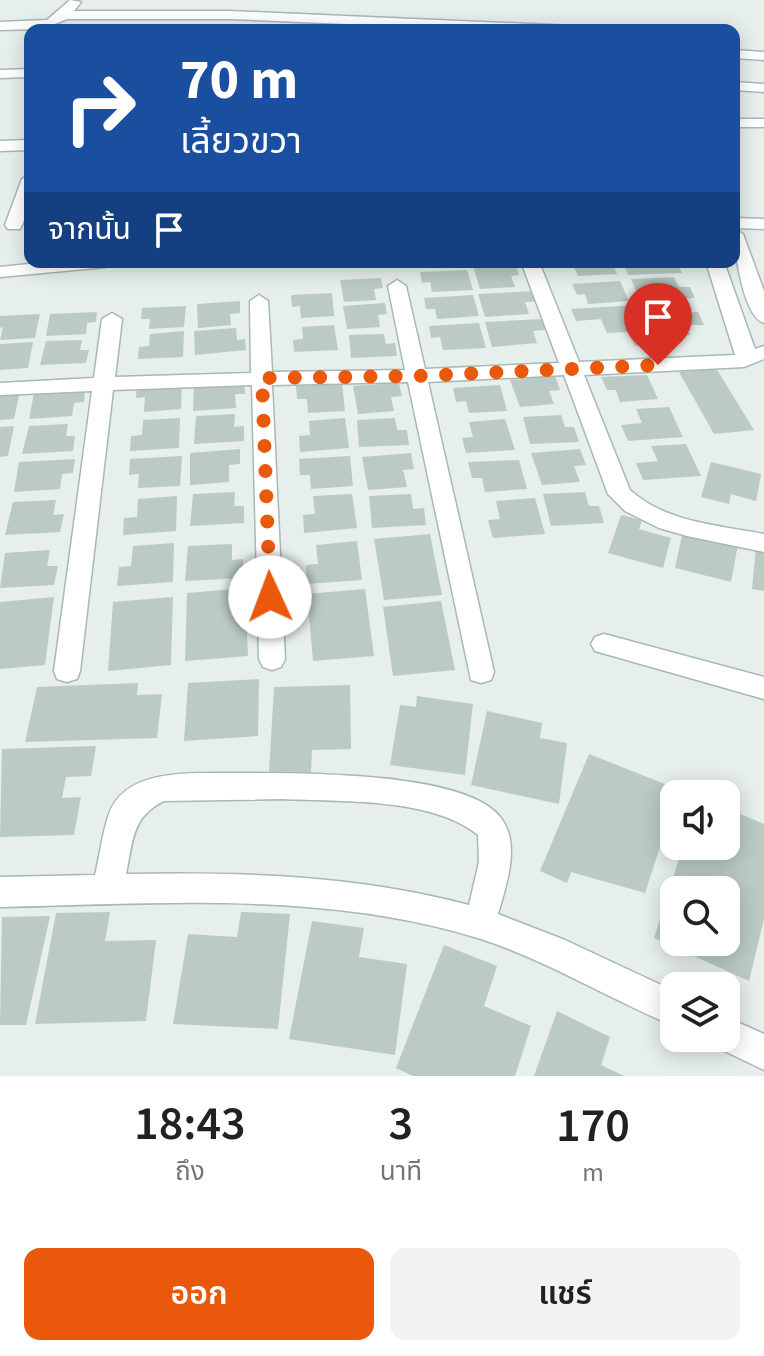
<!DOCTYPE html>
<html lang="th">
<head>
<meta charset="utf-8">
<style>
  :root { --surface:#fff; --page:#f2f2f2; --text:#202124; --muted:#757577; --accent:#ea580c }
  body { margin:0; font-family:"Source Sans 3","Noto Sans Thai",sans-serif; background:var(--page); color:var(--text); height:100vh; display:flex; flex-direction:column; font-size:30px; white-space:nowrap }
  * { box-sizing:border-box; margin:0 }
  p { font-size:26px; color:var(--muted) }
  .icon { flex:none; width:44px; height:44px; fill:none; stroke:currentColor; stroke-width:2; stroke-linecap:round; stroke-linejoin:round }
  .map { position:relative; height:1076px; overflow:hidden }
  .details { display:flex; flex-direction:column; background:var(--surface); flex:1 }
  .details>* { flex:none }
  .banner { position:absolute; left:24px; top:24px; width:716px; height:244px; border-radius:16px; box-shadow:0 4px 20px #0003; background:#1a4fa0; color:#fff; overflow:hidden }
  .fabs { position:absolute; left:660px; top:780px; display:grid; gap:16px }
  .fabs a { display:grid; place-items:center; width:80px; height:80px; border-radius:16px; background:var(--surface); box-shadow:0 4px 20px #0003; font-size:40px }
  .pin { position:absolute; display:grid; place-items:center; width:68px; height:68px; color:#fff; margin:-82px -34px; border-radius:50% 50% 50% 0; rotate:-45deg; box-shadow:0 0 8px #0007 }
  .pin .icon { rotate:45deg }
  .me { position:absolute; width:88px; margin:-44px; rotate:358deg; stroke-linejoin:round; filter:drop-shadow(0 0 6px #0008) }
  .turn { display:flex; align-items:center; gap:28px; height:168px; padding:0 24px; font-size:36px }
  .turn .icon { width:104px; height:104px; stroke-width:2.5 }
  .turn b { display:block; font-size:56px; line-height:68px }
  .then { display:flex; align-items:center; height:76px; padding:0 24px; background:#0003; gap:16px; font-size:30px }
  .eta { display:flex; justify-content:space-evenly; align-items:center; height:136px; text-align:center }
  .eta b { font-size:48px; font-weight:600; line-height:56px }
  .cta { display:flex; gap:16px; margin-top:auto; padding:16px 24px }
  .cta a { flex:1; height:92px; border-radius:16px; background:var(--accent); color:#fff; font-size:32px; font-weight:600; line-height:92px; text-align:center }
  .cta a+a { background:var(--page); color:var(--text) }
  .map>svg:first-child { display:block }
</style>
</head>
<body>
<div class="map">
<svg width="764" height="1076" viewBox="0 0 764 1076">
  <rect width="100%" height="100%" fill="#e6efeb"/>
  <path fill="#bbcac4" fill-rule="evenodd" d="M564 262H612L617 274 578 276 574 267H566Z
    M623 262 677 263 682 273 628 275Z
    M515 264 519 275 511 276 515 287 480 289 473 266Z
    M467 270 473 290 432 292 430 282 422 283 420 272Z
    M674 277 679 287H690L695 298 640 300 631 279Z
    M381 278 383 288 374 289 376 300 344 302 340 280Z
    M620 281 629 301 588 304 585 294 577 295 572 284Z
    M534 291 538 301 525 302 529 314 485 317 478 294Z
    M332 293 334 316 301 318 300 306 292 307 291 295Z
    M473 295 479 316 437 319 435 309H426L424 298Z
    M240 301V313L230 314 231 325 198 328 197 304Z
    M385 303 387 314 378 315 380 327 347 329 343 306Z
    M638 305 657 345 635 346 628 332 607 333 601 319 576 321 571 309Z
    M674 305 678 313 698 312 704 325H685L690 335 658 336 645 307Z
    M186 306 184 327 149 329 150 319H141L142 308Z
    M97 312 96 322 87 323 86 334 46 336 50 314Z
    M40 314 35 338 0 340 3 327 0 328V316Z
    M543 319 547 330 533 331 537 343 492 347 485 322Z
    M479 323 486 348 443 350 440 337 431 338 429 326Z
    M334 325 338 350 294 352 293 340 303 339 302 327Z
    M236 328 237 340 245 339 246 350 195 355 194 331Z
    M184 331 183 357 138 359 139 347 149 346 150 334Z
    M384 334 386 344 395 343 397 356 351 358 349 335Z
    M82 340 80 350H89L86 363 40 365 46 341Z
    M33 342 28 368 0 370V344Z
    M716 368 754 430 714 434 679 372Z
    M647 375 658 399 620 402 616 390H607L601 377Z
    M555 376 560 390 549 391 554 404 520 407 510 380Z
    M244 381 245 394H235L236 408 193 411 194 385Z
    M182 382 181 409 144 412 145 397 136 398 137 385Z
    M342 383 345 411 308 413 307 399H297L296 386Z
    M399 383 402 396 391 397 394 411 358 414 353 386Z
    M500 385 507 411 469 413 466 401 456 402 453 388Z
    M85 390 84 402 74 403 72 416 29 419 34 393Z
    M20 391 14 419 0 420V392Z
    M669 407 683 437 628 441 621 425 642 423 636 409Z
    M235 414 234 427 244 426V441L194 444 196 416Z
    M561 415 565 427H574L579 442 530 444 523 417Z
    M180 418 179 448 130 451 131 436 142 435 143 420Z
    M345 418 349 448 300 452 299 436 310 435 309 421Z
    M395 418 397 430H407L409 445 359 447 357 420Z
    M505 419 515 450 466 453 462 438 473 437 469 422Z
    M68 424 66 436H75L73 451 22 454 29 426Z
    M14 426 8 456 0 457V427Z
    M686 444 701 476 643 480 636 463 658 461 651 446Z
    M240 449V464L229 465V482L190 485V453Z
    M580 449 586 465 574 466 580 482 542 485 531 453Z
    M411 453 414 469 403 470 407 487 368 490 362 457Z
    M182 456 180 486 138 488 139 474 129 475 130 459Z
    M350 456 353 486 311 489 310 475H300L299 459Z
    M75 459 73 473 62 474 60 489 14 492 19 462Z
    M519 460 527 489 485 492 482 478H472L468 462Z
    M711 462 761 474 756 501 731 494 729 504 701 497Z
    M235 492 234 506H244V523L190 526 193 494Z
    M585 492 589 506H599L604 523 551 526 543 494Z
    M352 494 357 528 304 533 303 515 315 514 313 496Z
    M411 494 413 509 424 508 426 525 372 528 369 496Z
    M177 496 176 531 123 535 124 518 137 517 138 499Z
    M535 498 545 534 493 538 488 520 500 519 496 501Z
    M56 500 53 515 64 514 60 532 5 535 13 502Z
    M621 515 642 520 639 529 671 538 663 568 608 553Z
    M711 532 739 539 731 582 675 568 682 535 709 541Z
    M430 534 442 595 384 600 374 539Z
    M357 541 362 580 307 584 306 565 318 564 316 545Z
    M174 543 173 582 117 586 119 567 131 566 133 546Z
    M232 544V560L243 559 242 578 185 581 188 546Z
    M756 547 764 548V591L752 589Z
    M50 550 47 566H58L54 585 0 588 5 553Z
    M245 588 248 656 185 661 187 593Z
    M365 589 374 656 313 661 307 594Z
    M54 597 45 665 0 669V602Z
    M173 597 171 665 108 671 113 602Z
    M441 601 455 670 393 676 383 607Z
    M259 679 258 736 184 741 188 683Z
    M138 683 137 695 162 694 157 738 25 742 37 687Z
    M350 685 351 749 312 750 311 773H269L274 687Z
    M417 696 473 704 465 775 390 765 400 705 416 707Z
    M487 711 542 723 540 738 567 743 559 804 471 785Z
    M96 746 91 776 66 777 62 798 81 797 74 835 0 837 2 749Z
    M589 754 690 794H674V835L665 832 645 893 571 872 567 883 540 871Z
    M726 808 764 824V919L749 981 654 938 683 846H726ZM674 890H726V942H674Z
    M110 912 105 941 156 940 146 1021 35 1024 56 913Z
    M241 912 290 914 278 1029 173 1024 188 934 237 937Z
    M50 916 26 1025H0L2 917Z
    M312 921 364 928 359 957 407 964 395 1055 289 1039Z
    M444 945 497 966 484 1006 531 1026 515 1076H413L396 1068Z
    M557 1011 610 1037 601 1065 624 1076H534Z"/>
  <g fill="none" stroke-linecap="round" stroke-linejoin="round">
    <g stroke="#a8b8b2" stroke-width="3">
      <path id="minor" d="M70 0 81 2 74 11H230L574 26 580 30H486L230 19H67L43 29 0 30V22L47 20Z
        M734 50 764 52V60L734 58Z
        M30 69V77L0 78V70Z
        M734 82 764 84V92L734 90Z
        M734 119H764V127H734Z
        M30 140V150L0 151V141Z
        M30 174C30 194 30 211 20 229H8L5 225 22 179Z
        M734 218 764 219V229L734 228Z
        M734 229 743 234 764 291V323C743 317 734 249 734 229Z
        M48 262H115L106 267 0 277V267Z
        M530 262 541 267 579 362 735 355 706 262H724L755 349 764 346V359L744 367 584 375 630 490C667 523 718 525 764 534V552L687 536 659 528 625 511 608 494 564 375 428 382 494 672 491 680 481 683 471 680 408 382 272 385 285 659 281 667 272 670 263 667 259 659 252 385 113 390 80 671 77 679 67 682 57 679 54 671 92 391 0 395V383L94 378 102 319 112 313 122 319 115 377 251 373 250 301 259 295 268 301 272 372 405 370 388 286 397 280 406 286 425 369 559 363 523 267Z
        M604 634 764 677V699L595 651 591 644 595 637Z
        M232 773C289 773 466 770 501 818 521 844 506 886 498 914L565 940 674 991V1026C609 999 548 961 481 939 326 890 159 904 0 907V877L95 875C100 855 102 833 109 814 126 767 193 774 232 773ZM282 799C340 802 432 797 478 835L479 862 469 905C356 875 243 872 126 874 133 842 131 817 164 801Z
        M726 1017 764 1034V1070L714 1046 710 1038H726Z"/>
    </g>
    <use href="#minor" fill="#fff" fill-rule="evenodd"/>
  </g>
  <g fill="none" stroke-linecap="round" stroke-linejoin="round">
    <path stroke="#ea580c" stroke-width="14" stroke-dasharray="0 25.2" d="M270 597 262 378 418 376 658 365"/>
  </g>
</svg>
<div class="fabs">
<a><svg class="icon" aria-label="sound" viewBox="0 0 24 24"><path d="M4 9h4l5-4v14l-5-4H4zM17 9q2 3 0 6"/></svg></a>
<a><svg class="icon" aria-label="search" viewBox="0 0 24 24"><circle cx="10" cy="10" r="6"/><path d="M15 15l6 6"/></svg></a>
<a><svg class="icon" aria-label="layers" viewBox="0 0 24 24"><path d="M12 4l9 5-9 5-9-5zM3 14l9 5 9-5"/></svg></a>
</div>
<div class="pin" style="left:658px;top:365px;background:#d93025"><svg class="icon" aria-label="arrive" viewBox="0 0 24 24"><path d="M6 21V4h12l-3 4 3 4H6"/></svg></div>
<svg class="me" style="left:270px;top:597px" viewBox="-20 -20 40 40"><circle r="19" fill="#fff"/><path d="M0-13L10 11 0 6-10 11z" fill="#ea580c"/></svg>
<div class="banner">
<div class="turn"><svg class="icon" aria-label="right" viewBox="0 0 24 24"><path d="M7 20v-9h11M14 6l5 5-5 5"/></svg><div><b>70 m</b>เลี้ยวขวา</div></div>
<div class="then">จากนั้น<svg class="icon" aria-label="arrive" viewBox="0 0 24 24"><path d="M6 21V4h12l-3 4 3 4H6"/></svg></div>
</div>
</div>
<section class="details">
<div class="eta">
<div><b>18:43</b><p>ถึง</p></div>
<div><b>3</b><p>นาที</p></div>
<div><b>170</b><p>m</p></div>
</div>
<div class="cta"><a>ออก</a><a>แชร์</a></div>
</section>
</body>
</html>
